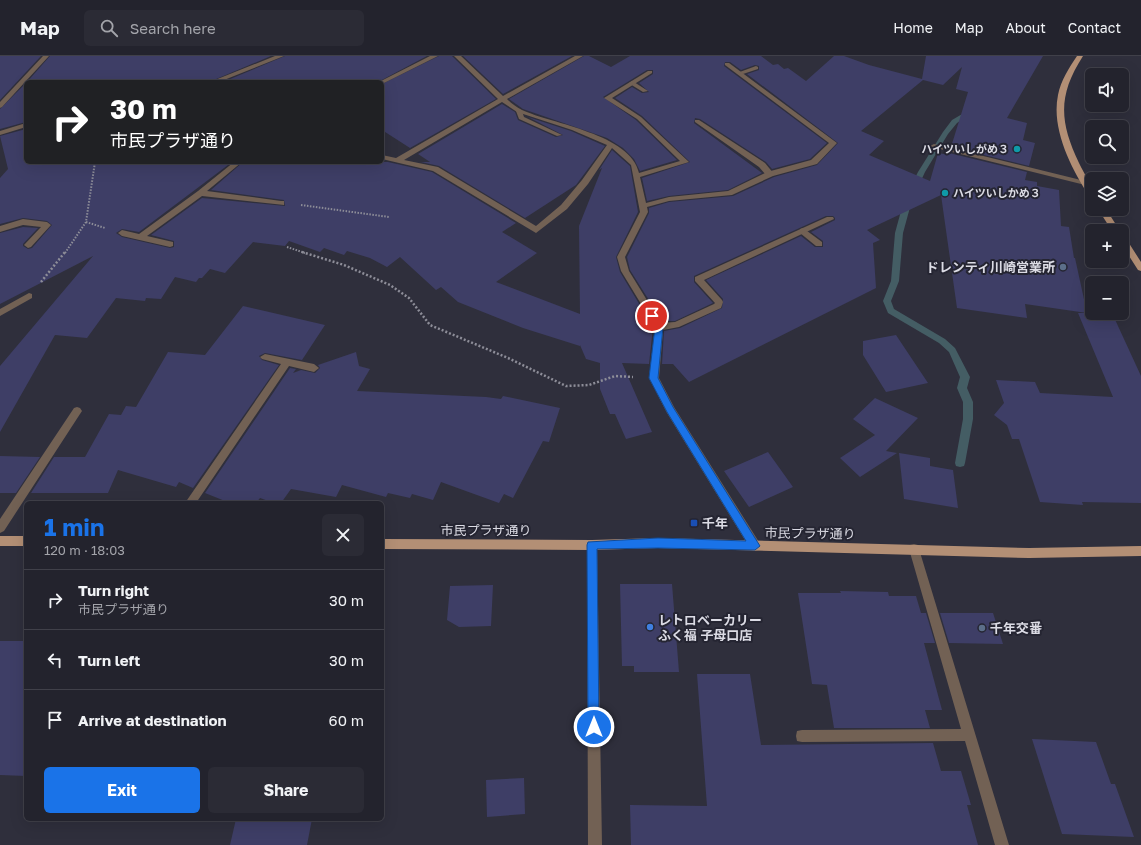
<!DOCTYPE html>
<html lang="en">
<head>
<meta charset="utf-8">
<style>
  :root { --surface:#23232d; --page:#2b2b35; --text:#f1f3f6; --muted:#a3a4aa; --line:#404049; --accent:#1a73e8 }
  body { margin:0; font-family:"Golos Text","Noto Sans JP",sans-serif; background:var(--page); color:var(--text); height:100vh; display:flex; flex-direction:column; font-size:15px; white-space:nowrap }
  * { box-sizing:border-box; margin:0 }
  p { font-size:13px; color:var(--muted) }
  .icon { flex:none; width:22px; height:22px; fill:none; stroke:currentColor; stroke-width:2; stroke-linecap:round; stroke-linejoin:round }
  .map { position:relative; flex:1; overflow:hidden }
  .drawer { position:absolute; left:24px; top:445px; width:360px; height:320px; display:flex; flex-direction:column; background:var(--surface); border-radius:6px; box-shadow:0 4px 16px #0002,0 0 0 1px var(--line) }
  .drawer>* { flex:none }
  .hud { position:absolute; left:24px; top:24px; width:360px; height:84px; border-radius:6px; box-shadow:0 4px 16px #0002,0 0 0 1px var(--line); background:#202124; color:#fff; overflow:hidden }
  .fabs { position:absolute; left:1085px; top:12px; display:grid; gap:8px }
  .fabs a { display:grid; place-items:center; width:44px; height:44px; border-radius:6px; background:var(--surface); box-shadow:0 4px 16px #0002,0 0 0 1px var(--line); font-size:20px }
  .pin { position:absolute; display:grid; place-items:center; width:34px; height:34px; color:#fff; margin:-17px; border:2px solid #fff; border-radius:50%; box-shadow:0 1px 4px #0007 }
  .me { position:absolute; width:44px; margin:-22px; rotate:0deg; stroke-linejoin:round; filter:drop-shadow(0 0 3px #0008) }
  .turn { display:flex; align-items:center; gap:14px; height:84px; padding:0 20px; font-size:18px }
  .turn .icon { width:52px; height:52px; stroke-width:2.5 }
  .turn b { display:block; font-size:28px; line-height:34px }
  .round { display:grid; place-items:center; flex:none; width:42px; height:42px; border-radius:6px; background:var(--page) }
  .head { display:flex; align-items:center; justify-content:space-between; height:68px; padding:0 20px }
  h1 { font-size:24px; font-weight:700; line-height:30px; color:var(--accent) }
  .action { display:flex; gap:8px; margin-top:auto; padding:8px 20px }
  .action a { flex:1; height:46px; border-radius:6px; background:var(--accent); color:#fff; font-size:16px; font-weight:700; line-height:46px; text-align:center }
  .action a+a { background:var(--page); color:var(--text) }
  ul { padding:0; list-style:none }
  li { display:flex; align-items:center; gap:12px; height:60px; padding:0 20px; border-top:1px solid var(--line) }
  li div { flex:1 }
  li b { display:block; font-size:15px }
  li em { font-style:normal }
  header { display:flex; align-items:center; gap:24px; box-sizing:border-box; height:56px; padding:0 20px; background:var(--surface); border-bottom:1px solid var(--line) }
  header strong { font-size:19px }
  nav { display:flex; gap:22px; margin-inline-start:auto; font-size:14px }
  .search { width:280px; height:36px; background:var(--page); display:flex; align-items:center; gap:10px; box-sizing:border-box; padding:0 14px; border-radius:6px; color:var(--muted); font-size:15px }
  .map>svg:first-child { display:block }
</style>
</head>
<body>
<header>
<strong>Map</strong>
<div class="search"><svg class="icon" aria-label="search" viewBox="0 0 24 24"><circle cx="10" cy="10" r="6"/><path d="M15 15l6 6"/></svg>Search here</div>
<nav><a>Home</a><a>Map</a><a>About</a><a>Contact</a></nav>
</header>
<div class="map">
<svg width="1141" height="789" viewBox="0 0 1141 789">
  <rect width="100%" height="100%" fill="#2f2f3c"/>
  <g fill="none" stroke-linecap="round" stroke-linejoin="round">
    <path fill="#445d64" fill-rule="evenodd" d="M969 54 974 55 957 67 948 78 925 116 912 144 903 177 899 225 891 245 894 253 945 283 955 292 970 321 967 332 973 346V363L965 407 964 410 960 411 956 410 955 407 963 363V346L957 332 960 321 949 296 939 287 888 257 883 245 891 225 895 177 904 144 918 116 943 76 952 64Z"/>
  </g>
  <path fill="#3e3e66" d="M0 0H41L0 44Z
    M50 0H271L209 26H27Z
    M285 0H427L378 26H223Z
    M439 0H452L496 43 410 92 382 74V28Z
    M463 0H572L503 38Z
    M584 0H589L611 11 630 0H761L773 9 778 8 784 13 788 12 806 25 834 0H844L869 9 922 23 926 0H1043L1007 62 1027 67 1023 84 1035 87 1029 110 951 91 968 36 956 33 962 11 943 29 923 24 861 75 884 85 869 99 930 125 938 97 949 99V97L1027 116 1025 124 1037 126V130L1059 134 1061 170 1069 171 1074 202H1075L1087 257H1112L1141 320V447L1082 446 1083 449 1040 446 1019 383H1012L1007 369 994 359 1004 347 996 324 1035 326 1040 337 1113 341 1078 257H1087L1025 248 1027 262 957 252 941 139 867 174 880 184 873 187 876 232 689 326 673 308H662L664 275 680 272 722 252 723 243 706 224 801 180 815 191H823V185L811 176 835 164V162L833 160H826L694 220V226L713 247 675 265H662L630 214 627 201 649 157V152L669 146 733 140 774 121 817 109 838 87 747 18 759 14V10L755 9 741 14 730 6H725L724 10 827 87 810 103 772 113 766 106 700 63 695 62 694 67 762 117 728 134 669 140 647 145 642 122 690 106 642 60 615 42 632 31 642 37 649 36 639 27 653 18V14H647L603 41 636 64 677 104 640 115 634 103 623 92 607 82 523 53 509 43Z
    M26 27V66L0 73V53Z
    M502 48 515 56 518 64 556 81 563 79 528 61 571 75 605 90 576 129 525 162 439 110 421 106H430L418 98Z
    M26 73V106H232L139 176 122 173 116 177 122 181 170 192 174 191V185L151 179 202 142 285 150 284 144 211 134 243 106H388L432 116 516 167 502 176 537 197 496 226 580 258 579 170 602 112 599 114 612 94 630 110 638 156 616 201 620 216 653 271 649 308 622 307 652 376 626 383 615 358H610L600 333V307L586 303 580 289V290L523 272 458 246 441 231 436 234 400 201 387 211 370 202 347 195 344 199 324 192 320 196 289 185 285 190 253 186 225 217 210 213 202 222H199L196 226 175 221 161 243 146 242 145 245 116 242 87 282 55 279 0 376V310L93 200 0 248V177L23 171 38 172 23 188V190L28 193 32 192 52 169 47 165 23 162 0 168V122L8 113 0 80Z
    M243 250 325 269 302 304 265 297 259 300 262 304 279 309 193 432 179 426 176 431 118 414 108 437H31L54 401H85L109 358 121 359 126 350 136 351 168 296 205 299Z
    M896 279 928 327 886 336 863 299V285Z
    M356 296 359 310 370 313 357 335 486 341 501 343 503 340 560 352 549 386 543 385 513 442 504 438 499 447 441 426 433 444 412 438 410 442 388 437 386 441 342 429 336 441 291 433 281 447H274L260 442 256 447H230L205 437 290 312 296 313 293 317 301 314 315 317 320 312 318 309Z
    M875 342 918 362 886 395 897 397 860 421 840 402 875 379 853 363Z
    M768 396 793 431 749 451 724 415Z
    M899 397 930 402V410L953 414 958 452 904 443Z
    M0 400 40 401 16 437H0Z
    M620 528H672L679 616H634V610H622Z
    M493 529 491 570 459 571 447 564 450 530Z
    M840 535 888 536 889 540H916L921 557H926L935 587H924L942 654H925L930 672H834L827 629 812 628 798 537H841Z
    M940 557H993L1003 588 949 587Z
    M0 585H26V720L0 719Z
    M697 618H750L761 689 933 687 941 715H961L971 749H967L978 789H631L630 749 707 750Z
    M1032 683 1096 686 1111 728H1115L1134 781 1062 778Z
    M524 722 525 758 487 761 486 724Z
    M236 763H312L307 789H230Z"/>
  <g fill="none" stroke-linecap="round" stroke-linejoin="round">
    <path stroke="#8d8d98" stroke-width="2" stroke-dasharray="1.5 1.5" stroke-linecap="butt" d="M301 149 389 161
      M86 166 105 172
      M287 191 305 197
      M65 197 86 166 95 106"/>
    <path stroke="#8d8d98" stroke-width="2.5" stroke-dasharray="2 2" stroke-linecap="butt" d="M302 196 344 209 390 229 409 242 430 269 508 302 566 330 589 329 615 320 633 321
      M41 226 65 196"/>
    <path fill="#726154" fill-rule="evenodd" d="M756 10 758 11V13L740 19 737 17Z
      M632 25 634 26 648 35 643 36 630 28 629 27Z
      M519 53 522 55 524 61 562 79 557 80 519 63 516 55Z
      M695 64H699L765 107 774 118 773 120H767L759 111 695 66Z
      M934 88 1085 125 1089 127 1085 129 932 91 930 90Z
      M234 106H242L207 135 281 145H284V149L202 140 147 180 173 186V190L170 191 122 180 118 177 122 174 139 178 198 135Z
      M23 163 47 166 51 169 31 191 28 192 24 189 41 171 23 169 0 176V170Z
      M803 172 822 186V190H816L800 177V173Z
      M29 237 32 238V242L0 260V253Z
      M265 298 314 308 319 312 314 316 289 310 196 447H185L281 308 262 303 260 301Z
      M77 351 80 352 82 355 80 358 4 475 0 477V463L74 352Z
      M914 488 918 489 919 493 1009 789H995L965 685 802 686 797 685 796 680 797 675 802 674 961 673 909 493 910 489Z"/>
    <path fill="#726154" fill-rule="evenodd" d="M43 0H49L2 51 0 52V46Z
      M275 0H284L219 26H210Z
      M430 0H438L384 27 379 26Z
      M454 0H461L503 40 575 0H583L507 43C511 47 516 51 522 54 552 68 631 78 639 117L680 105 637 63 604 42 648 15H652V17L612 42 641 61 689 106 640 121 646 147 669 141 728 135 767 116 811 104 829 87 725 9V7H729L837 87 817 108 773 120 732 139 669 145 647 151 648 156 625 201 629 215 661 267 675 266 714 248 715 247 695 225V221L827 161H833L834 163 704 224 722 244 723 246 721 252 679 271 663 274 659 322 674 351 759 486 760 490 759 494 755 495 751 494 667 357 649 322 655 271 621 215 617 201 640 156 631 109 612 92 588 128 567 153 536 177 433 115 382 103V99L396 102 498 43ZM502 46 517 56 572 74 607 89 582 124 561 149 536 170 438 111 404 104Z
      M26 67V71L0 79V75Z
      M592 484 596 485 597 489 602 789H588L587 489 588 485Z"/>
    <path fill="#b38f75" fill-rule="evenodd" d="M1077 0H1083C1058 39 1059 65 1079 107 1084 118 1092 128 1092 140H1089C1071 112 1051 73 1058 39 1061 24 1069 12 1077 0Z
      M1098 153H1106L1120 175H1112Z
      M1122 180 1125 181 1141 206V215L1138 214 1122 189Z
      M0 480H26V490H0Z
      M658 482 1029 492 1141 490V500L1029 502 658 492 592 494 382 493V483L592 484Z"/>
  </g>
  <path fill="#1a73e8" stroke="#114b97" d="M652 257 655 258 663 271 658 322 673 351 760 490 755 494 658 492 597 493 599 671 598 675 594 677 590 675 588 671 587 489 588 486 658 482 746 485 667 356 649 322 655 271 648 260Z"/>
  <g fill="#0f9aa8" stroke="#252532" stroke-width="1.5">
    <circle cx="1017" cy="93" r="4"/>
    <circle cx="945" cy="137" r="4"/>
  </g>
  <g fill="#5c6f8a" stroke="#252532" stroke-width="1.5">
    <circle cx="1063" cy="211" r="4"/>
    <circle cx="982" cy="572" r="4"/>
  </g>
  <rect fill="#1a4fb4" stroke="#252532" stroke-width="1.5" x="690" y="463" width="8" height="8" rx="2"/>
  <circle fill="#3f7fe0" stroke="#252532" stroke-width="1.5" cx="650" cy="571" r="4"/>
  <g text-anchor="middle" stroke-width="4" stroke-linejoin="round" paint-order="stroke">
    <g font-size="11" font-weight="bold" fill="#dcdce5" stroke="#252532" text-anchor="end">
      <text x="1009" y="97">ハイツいしがめ３</text>
      <text x="953" y="141" text-anchor="start">ハイツいしかめ３</text>
    </g>
    <g font-size="13" font-weight="bold" fill="#dcdce5" stroke="#252532" text-anchor="start">
      <text x="1055" y="216" text-anchor="end">ドレンティ川崎営業所</text>
      <text x="702" y="472">千年</text>
      <text x="658" y="569">レトロベーカリー<tspan x="658" dy="15">ふく福 子母口店</tspan></text>
      <text x="990" y="577">千年交番</text>
    </g>
    <g font-size="13" fill="#dcdce5" stroke="#252532">
      <text x="486" y="479">市民プラザ通り</text>
      <text transform="translate(810 477) rotate(1)" y="5">市民プラザ通り</text>
    </g>
  </g>
</svg>
<div class="fabs">
<a><svg class="icon" aria-label="sound" viewBox="0 0 24 24"><path d="M4 9h4l5-4v14l-5-4H4zM17 9q2 3 0 6"/></svg></a>
<a><svg class="icon" aria-label="search" viewBox="0 0 24 24"><circle cx="10" cy="10" r="6"/><path d="M15 15l6 6"/></svg></a>
<a><svg class="icon" aria-label="layers" viewBox="0 0 24 24"><path d="M12 4l9 5-9 5-9-5zM3 14l9 5 9-5"/></svg></a>
<a>+</a>
<a>−</a>
</div>
<div class="pin" style="left:652px;top:260px;background:#d93025"><svg class="icon" aria-label="arrive" viewBox="0 0 24 24"><path d="M6 21V4h12l-3 4 3 4H6"/></svg></div>
<svg class="me" style="left:594px;top:671px" viewBox="-20 -20 40 40"><circle r="17" fill="#1a73e8" stroke="#fff" stroke-width="3"/><path d="M0-11L8 9 0 5-8 9z" fill="#fff"/></svg>
<div class="hud">
<div class="turn"><svg class="icon" aria-label="right" viewBox="0 0 24 24"><path d="M7 20v-9h11M14 6l5 5-5 5"/></svg><div><b>30 m</b>市民プラザ通り</div></div>
</div>
<section class="drawer">
<div class="head"><div><h1>1 min</h1><p>120 m · 18:03</p></div><a class="round"><svg class="icon" aria-label="close" viewBox="0 0 24 24"><path d="M6 6l12 12M18 6L6 18"/></svg></a></div>
<ul>
<li><svg class="icon" aria-label="right" viewBox="0 0 24 24"><path d="M7 20v-9h11M14 6l5 5-5 5"/></svg><div><b>Turn right</b><p>市民プラザ通り</p></div><em>30 m</em></li>
<li><svg class="icon" aria-label="left" viewBox="0 0 24 24"><path d="M17 20v-9H6M10 6l-5 5 5 5"/></svg><div><b>Turn left</b></div><em>30 m</em></li>
<li><svg class="icon" aria-label="arrive" viewBox="0 0 24 24"><path d="M6 21V4h12l-3 4 3 4H6"/></svg><div><b>Arrive at destination</b></div><em>60 m</em></li>
</ul>
<div class="action"><a>Exit</a><a>Share</a></div>
</section>
</div>
</body>
</html>
